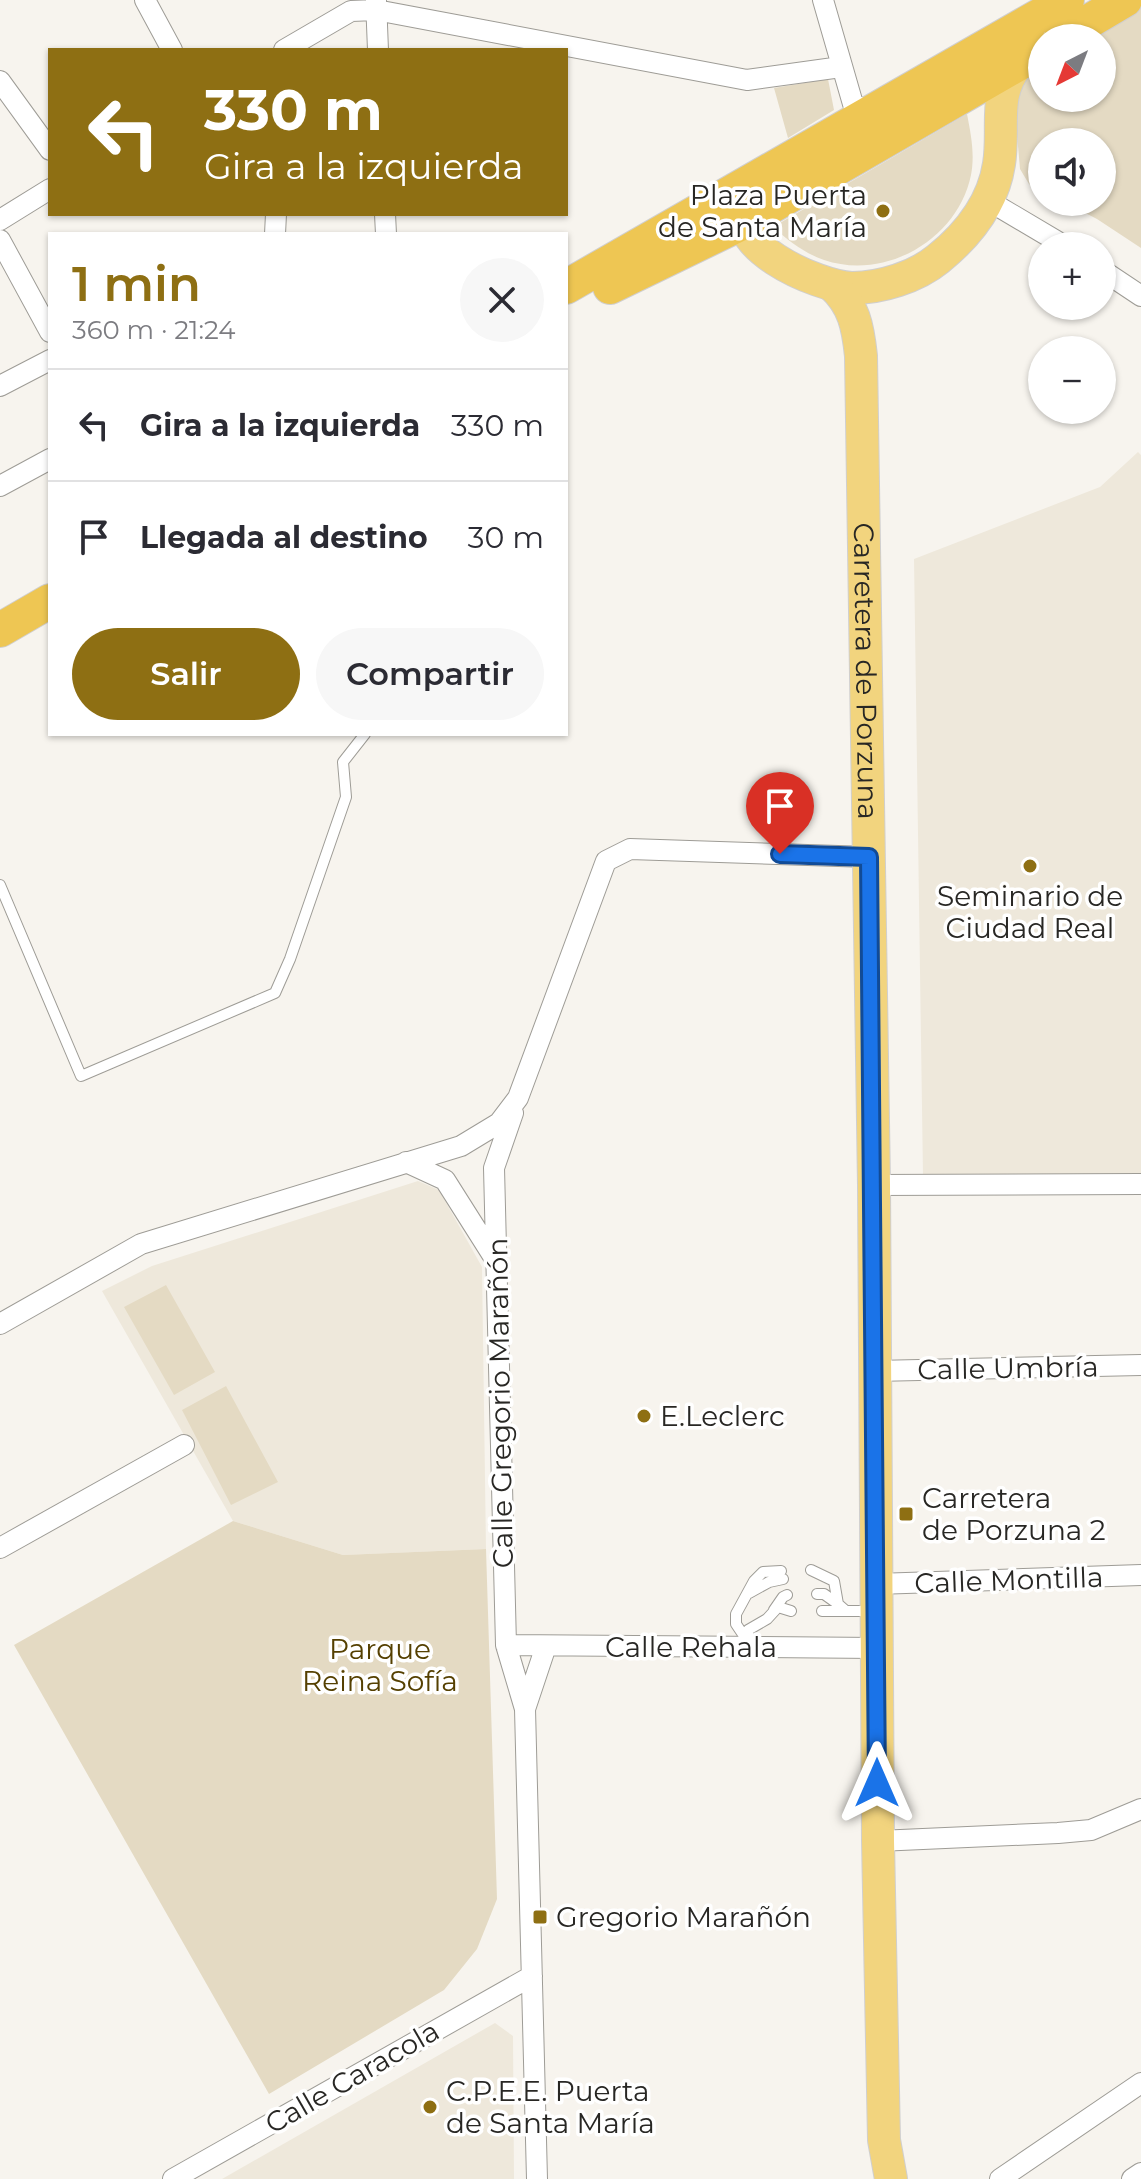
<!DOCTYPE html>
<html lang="es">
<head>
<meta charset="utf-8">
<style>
  :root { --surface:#fff; --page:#f7f7f7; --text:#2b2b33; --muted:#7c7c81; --line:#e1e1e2; --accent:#8e6f13 }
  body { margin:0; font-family:Montserrat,sans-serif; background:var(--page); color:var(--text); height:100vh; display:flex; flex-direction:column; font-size:30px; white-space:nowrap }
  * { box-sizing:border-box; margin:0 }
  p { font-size:26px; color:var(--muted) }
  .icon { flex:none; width:44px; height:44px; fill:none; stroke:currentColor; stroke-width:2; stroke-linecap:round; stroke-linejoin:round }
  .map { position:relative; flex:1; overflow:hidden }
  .details { position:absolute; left:48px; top:232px; width:520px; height:504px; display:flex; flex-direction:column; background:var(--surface); border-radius:0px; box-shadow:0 2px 6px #0004 }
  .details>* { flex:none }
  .top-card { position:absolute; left:48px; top:48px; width:520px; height:168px; border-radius:0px; box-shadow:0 2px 6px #0004; background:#8e6f13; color:#fff; overflow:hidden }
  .needle { width:52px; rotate:222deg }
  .buttons { position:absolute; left:1028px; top:24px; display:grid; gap:16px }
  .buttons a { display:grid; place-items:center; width:88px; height:88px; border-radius:50%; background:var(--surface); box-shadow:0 2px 6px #0004; font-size:40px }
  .pin { position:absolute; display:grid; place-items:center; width:68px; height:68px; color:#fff; margin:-82px -34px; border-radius:50% 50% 50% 0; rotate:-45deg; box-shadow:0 0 8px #0007 }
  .pin .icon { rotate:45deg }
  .me { position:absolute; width:88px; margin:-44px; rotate:0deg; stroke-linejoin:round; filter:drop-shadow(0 0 6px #0008) }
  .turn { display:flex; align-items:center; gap:28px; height:168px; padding:0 24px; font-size:36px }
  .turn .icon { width:104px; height:104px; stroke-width:2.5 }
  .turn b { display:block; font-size:56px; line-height:68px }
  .round { display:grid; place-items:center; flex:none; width:84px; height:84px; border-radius:42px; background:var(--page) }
  .headline { display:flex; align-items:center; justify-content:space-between; height:136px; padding:0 24px }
  h1 { font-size:48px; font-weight:600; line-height:60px; color:var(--accent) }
  .button { display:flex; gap:16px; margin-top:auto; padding:16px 24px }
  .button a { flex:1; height:92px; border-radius:48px; background:var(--accent); color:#fff; font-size:32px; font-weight:600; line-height:92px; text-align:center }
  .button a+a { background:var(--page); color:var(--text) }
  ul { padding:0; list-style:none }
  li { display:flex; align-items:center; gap:24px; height:112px; padding:0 24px; border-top:2px solid var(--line) }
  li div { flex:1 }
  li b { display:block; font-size:30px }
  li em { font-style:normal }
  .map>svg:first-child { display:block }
</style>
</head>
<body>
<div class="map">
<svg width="1141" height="2179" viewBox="0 0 1141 2179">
  <rect width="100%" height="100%" fill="#f7f4ee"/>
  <path fill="#eee8db" d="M1138 452 1141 455V1174L923 1176 914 559 1100 487Z
    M418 1181 439 1190 482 1267 486 1549 343 1555 233 1521 102 1291 152 1266Z
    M495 2023 513 2036 514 2179H222Z"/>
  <path fill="#e4dac3" d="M1141 1V248L1097 219 1064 202H1102V142H1042V191L1029 184 1020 169 1014 100 1015 90 1042 60V98H1102V38H1080Z
    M828 79 834 110 788 138 774 88Z
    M967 114C971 135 975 154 971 175 958 239 886 281 824 260 804 253 789 241 773 227Z
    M166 1285 215 1372 174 1395 124 1307Z
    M226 1386 278 1482 231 1505 182 1410Z
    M233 1521 343 1555 486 1549 497 1899 477 1949 444 1990 269 2094 14 1645Z"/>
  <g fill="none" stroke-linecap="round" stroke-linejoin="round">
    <g stroke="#9e9c96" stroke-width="12">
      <path id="service" d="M0 885 81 1076 275 993 290 959 346 797 343 762 365 734
        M811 1570 834 1581 838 1604 846 1611
        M749 1593 769 1582 783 1579
        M817 1594H824L838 1604
        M774 1610 783 1597 787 1595
        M822 1611H874
        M748 1640V1630L767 1619 778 1607 791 1611
        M748 1642 736 1624V1614L754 1581 763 1572 781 1571"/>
    </g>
    <g stroke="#9e9c96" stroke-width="22">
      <path id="minor" d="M145 0 172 50
        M376 0 378 50
        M823 0 853 104 869 112
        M284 50 351 11 376 10 747 80 841 67
        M0 81 50 150
        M989 201 1065 246
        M385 214 386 234
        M0 220 50 189
        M275 234 276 214
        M0 240 50 332
        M1102 270 1141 296
        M0 386 50 360
        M0 486 50 459
        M513 1113 494 1168 506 1645 525 1709 537 2179
        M406 1162 445 1180 495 1259
        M874 1185 1141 1184
        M0 1324 141 1244 461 1146 499 1123 518 1098 606 861 630 849 869 857
        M875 1371 1141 1365
        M0 1548 184 1445
        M876 1584 1141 1575
        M506 1645 877 1648
        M525 1709 546 1646
        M878 1841 1058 1833 1091 1830 1141 1809
        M173 2179 532 1976
        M1000 2179 1141 2083
        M1132 2179 1141 2173"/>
    </g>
    <g stroke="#d0cfcf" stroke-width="34">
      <g id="primary">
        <path d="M751 198C715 243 819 287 852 288 881 288 916 277 938 259 969 234 993 204 999 164 1005 127 992 95 1018 64"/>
        <path id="s1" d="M832 285C854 305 858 327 861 356L874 1185 878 1841 884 2140 891 2179"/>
      </g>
    </g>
    <g stroke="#d0cfcf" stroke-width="36">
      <path id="trunk" d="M1061 38 1125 0
        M566 287 1067 0
        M610 287 744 222 1042 50
        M0 630 50 601"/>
    </g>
    <use href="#service" stroke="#fff" stroke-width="10"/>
    <use href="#minor" stroke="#fff" stroke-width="20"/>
    <use href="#primary" stroke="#f2d47e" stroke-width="32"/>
    <use href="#trunk" stroke="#eec653" stroke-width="34"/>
  </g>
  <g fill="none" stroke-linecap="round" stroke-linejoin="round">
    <g stroke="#114b97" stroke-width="20">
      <path id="route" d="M780 854 869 857 877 1783"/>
    </g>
    <use href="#route" stroke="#1a73e8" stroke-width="14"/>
  </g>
  <g fill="#8e6f13" stroke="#fff" stroke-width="3">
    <circle cx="883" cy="211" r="8"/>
    <circle cx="1030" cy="866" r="8"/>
    <circle cx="644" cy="1416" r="8"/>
    <rect x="898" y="1506" width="16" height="16" rx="4"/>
    <rect x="532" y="1909" width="16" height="16" rx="4"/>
    <circle cx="430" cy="2107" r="8"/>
  </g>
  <g text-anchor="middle" stroke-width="7" stroke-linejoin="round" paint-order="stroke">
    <g font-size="28" fill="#282724" stroke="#fff" text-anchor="start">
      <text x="867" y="205" text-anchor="end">Plaza Puerta<tspan x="867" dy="32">de Santa María</tspan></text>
      <text x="1030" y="906" text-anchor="middle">Seminario de<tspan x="1030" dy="32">Ciudad Real</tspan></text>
      <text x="660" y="1426">E.Leclerc</text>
      <text x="922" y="1508">Carretera<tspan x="922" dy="32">de Porzuna 2</tspan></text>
      <text x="556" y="1927">Gregorio Marañón</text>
      <text x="446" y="2101">C.P.E.E. Puerta<tspan x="446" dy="32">de Santa María</tspan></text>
    </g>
    <g font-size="28" fill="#282724" stroke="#fff">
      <text dy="10" stroke="none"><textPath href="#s1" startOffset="394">Carretera de Porzuna</textPath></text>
      <text transform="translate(1008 1368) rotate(-1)" y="10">Calle Umbría</text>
      <text transform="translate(500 1403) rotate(-91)" y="10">Calle Gregorio Marañón</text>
      <text transform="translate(1009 1580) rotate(-2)" y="10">Calle Montilla</text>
      <text x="691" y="1657">Calle Rehala</text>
      <text transform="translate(352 2077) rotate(-30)" y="10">Calle Caracola</text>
    </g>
    <g font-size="28" fill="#554001" stroke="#fff">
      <text x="380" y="1659">Parque<tspan x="380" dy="32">Reina Sofía</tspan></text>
    </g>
  </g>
</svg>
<div class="buttons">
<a><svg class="needle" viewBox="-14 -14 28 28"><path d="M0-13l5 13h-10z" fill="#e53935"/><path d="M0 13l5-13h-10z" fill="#7c7c81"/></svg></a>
<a><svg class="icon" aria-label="sound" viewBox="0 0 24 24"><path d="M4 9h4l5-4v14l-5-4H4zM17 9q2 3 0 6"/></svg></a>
<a>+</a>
<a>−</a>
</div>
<div class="pin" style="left:780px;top:854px;background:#d93025"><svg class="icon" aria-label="arrive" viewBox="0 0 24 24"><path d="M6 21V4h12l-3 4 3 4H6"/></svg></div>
<svg class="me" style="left:877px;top:1783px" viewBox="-20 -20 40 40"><path d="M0-17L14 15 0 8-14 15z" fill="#1a73e8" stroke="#fff" stroke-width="4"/></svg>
<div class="top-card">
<div class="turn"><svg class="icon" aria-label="left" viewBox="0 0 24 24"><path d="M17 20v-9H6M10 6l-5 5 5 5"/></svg><div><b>330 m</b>Gira a la izquierda</div></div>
</div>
<section class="details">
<div class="headline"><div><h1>1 min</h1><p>360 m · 21:24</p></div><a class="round"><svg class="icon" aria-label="close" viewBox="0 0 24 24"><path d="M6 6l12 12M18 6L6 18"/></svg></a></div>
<ul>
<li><svg class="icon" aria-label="left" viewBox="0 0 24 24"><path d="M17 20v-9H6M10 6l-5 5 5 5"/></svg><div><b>Gira a la izquierda</b></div><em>330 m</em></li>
<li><svg class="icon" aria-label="arrive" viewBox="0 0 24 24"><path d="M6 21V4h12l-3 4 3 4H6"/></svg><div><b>Llegada al destino</b></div><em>30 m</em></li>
</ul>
<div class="button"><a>Salir</a><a>Compartir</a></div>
</section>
</div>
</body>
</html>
